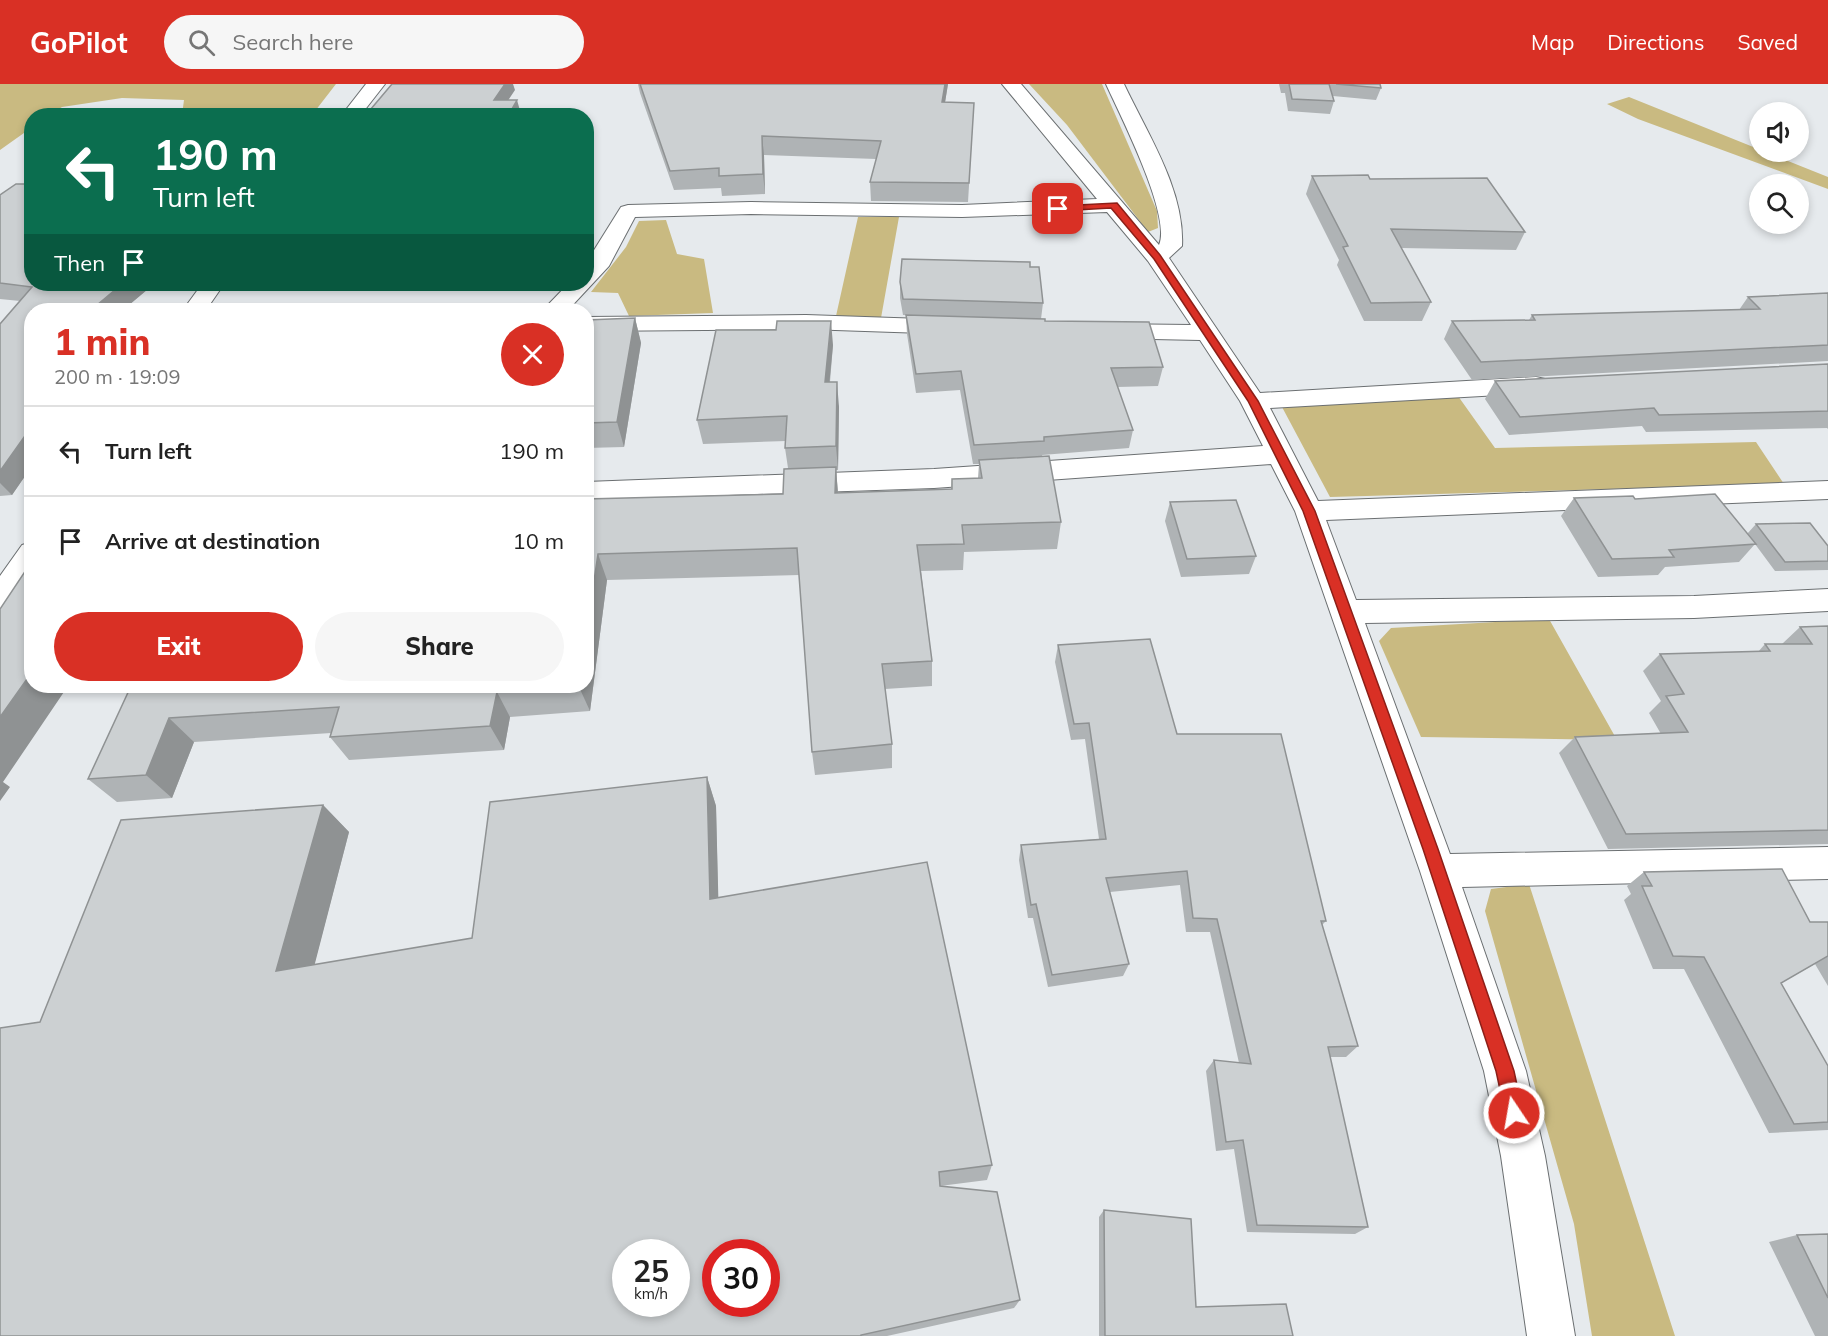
<!DOCTYPE html>
<html lang="en">
<head>
<meta charset="utf-8">
<style>
  :root { --surface:#fff; --page:#f6f6f6; --text:#222; --muted:#767676; --line:#e0e0e0; --accent:#d93025 }
  body { margin:0; font-family:Mulish,sans-serif; background:var(--page); color:var(--text); height:100vh; display:flex; flex-direction:column; font-size:22px; white-space:nowrap }
  * { box-sizing:border-box; margin:0 }
  p { font-size:20px; color:var(--muted) }
  .icon { flex:none; width:33px; height:33px; fill:none; stroke:currentColor; stroke-width:2; stroke-linecap:round; stroke-linejoin:round }
  .map { position:relative; flex:1; overflow:hidden }
  .panel { position:absolute; left:24px; top:219px; width:570px; height:390px; display:flex; flex-direction:column; background:var(--surface); border-radius:24px; box-shadow:0 3px 9px #0003 }
  .panel>* { flex:none }
  .hud { position:absolute; left:24px; top:24px; width:570px; height:183px; border-radius:24px; box-shadow:0 3px 9px #0003; background:#0b6e4f; color:#fff; overflow:hidden }
  .controls { position:absolute; left:1749px; top:18px; display:grid; gap:12px }
  .controls a { display:grid; place-items:center; width:60px; height:60px; border-radius:50%; background:var(--surface); box-shadow:0 3px 9px #0003; font-size:30px }
  .speed { position:absolute; left:612px; top:1155px; display:flex; gap:12px; font-size:30px; font-weight:700; text-align:center }
  .speed>* { display:grid; place-content:center; width:78px; height:78px; border-radius:50%; background:var(--surface); box-shadow:0 3px 9px #0003; line-height:1 }
  .speed small { font-size:15px; font-weight:400 }
  .speed .limit { border:9px solid #d22; background:#fff; color:#111 }
  .pin { position:absolute; display:grid; place-items:center; width:51px; height:51px; color:#fff; margin:-26px; border-radius:12px; box-shadow:0 3px 9px #0006 }
  .me { position:absolute; width:66px; margin:-33px; rotate:348deg; stroke-linejoin:round; filter:drop-shadow(0 0 4px #0008) }
  .turn { display:flex; align-items:center; gap:21px; height:126px; padding:0 30px; font-size:27px }
  .turn .icon { width:78px; height:78px; stroke-width:2.5 }
  .turn b { display:block; font-size:42px; line-height:51px }
  .then { display:flex; align-items:center; height:57px; padding:0 30px; background:#0003; gap:12px; font-size:22px }
  .round { display:grid; place-items:center; flex:none; width:63px; height:63px; border-radius:32px; background:var(--page) }
  .headline { display:flex; align-items:center; justify-content:space-between; height:102px; padding:0 30px }
  h1 { font-size:36px; font-weight:800; line-height:45px; color:var(--accent) }
  .primary-button { display:flex; gap:12px; margin-top:auto; padding:12px 30px }
  .primary-button a { flex:1; height:69px; border-radius:36px; background:var(--accent); color:#fff; font-size:24px; font-weight:800; line-height:69px; text-align:center }
  .primary-button a+a { background:var(--page); color:var(--text) }
  ul { padding:0; list-style:none }
  li { display:flex; align-items:center; gap:18px; height:90px; padding:0 30px; border-top:2px solid var(--line) }
  li div { flex:1 }
  li b { display:block; font-size:22px }
  li em { font-style:normal }
  header { display:flex; align-items:center; gap:36px; box-sizing:border-box; height:84px; padding:0 30px; background:var(--accent); color:#fff }
  header strong { font-size:28px }
  nav { display:flex; gap:33px; margin-inline-start:auto; font-size:21px }
  .search { width:420px; height:54px; background:var(--page); display:flex; align-items:center; gap:15px; box-sizing:border-box; padding:0 21px; border-radius:33px; color:var(--muted); font-size:22px }
  .map>svg:first-child { display:block }
</style>
</head>
<body>
<header>
<strong>GoPilot</strong>
<div class="search"><svg class="icon" aria-label="search" viewBox="0 0 24 24"><circle cx="10" cy="10" r="6"/><path d="M15 15l6 6"/></svg>Search here</div>
<nav><a>Map</a><a>Directions</a><a>Saved</a></nav>
</header>
<div class="map">
<svg width="1828" height="1252" viewBox="0 0 1828 1252">
  <rect width="100%" height="100%" fill="#e6eaed"/>
  <path fill="#c9ba81" d="M0 0H336L312 31H182L184 16 122 14 62 23 49 31 32 32 31 44 0 66Z
    M1029 0H1102L1157 127 1158 144 1148 148 1067 41Z
    M1629 13 1828 93V105L1638 35 1607 20Z
    M858 133H899L881 234 836 232Z
    M666 136 677 170 704 175 713 229 629 232 618 209 591 208 626 163 639 137Z
    M1458 312 1495 364 1756 358 1784 400 1330 413 1282 323Z
    M1549 535 1617 656 1421 653 1379 557 1391 544Z
    M1529 800 1675 1252H1592L1574 1140 1485 827 1491 805Z"/>
  <g fill="none" stroke-linecap="round" stroke-linejoin="round">
    <g stroke="#6b6f71" stroke-width="2">
      <path id="minor" d="M1002 0H1021L1159 161C1172 132 1120 31 1106 0H1124C1147 49 1185 106 1182 162L1169 174 1260 309 1536 293 1545 295 1549 301 1545 307 1536 309 1270 324 1318 417 1828 397V415L1326 436 1356 516 1694 512 1828 505V527L1694 534 1365 539 1450 770 1828 763V795L1462 803 1526 987 1545 1072 1575 1252H1527L1501 1072 1484 987 1420 787 1295 427 1271 380 934 404 586 416V398L934 385 1263 362 1240 317 1200 256 1106 254 1098 252 1094 247 1098 242 1106 240 1191 241 1148 177 1107 128 962 133 751 130 635 133 609 182 568 226H543L568 200H586V179L621 123 628 121 751 118 962 121 1097 115Z
        M806 231 953 236 961 238 965 243 961 248 953 250 806 245 586 247V233Z"/>
    </g>
    <g stroke="#6b6f71" stroke-width="2">
      <path id="tertiary" d="M366 0H385L360 32H341Z
        M202 200H224L206 226H183Z
        M32 458V492L11 524 0 527V492L22 461Z"/>
    </g>
    <use href="#minor" fill="#fff" fill-rule="evenodd"/>
    <use href="#tertiary" fill="#fff" fill-rule="evenodd"/>
  </g>
  <path fill="#afb3b5" d="M638 0H948L945 18 974 19 968 118 871 117 870 98 876 75 764 71 765 110 722 112 721 104 674 106 640 9Z
    M1279 0H1380L1381 4 1376 16 1333 12 1334 17 1330 30 1288 27 1285 9H1281Z
    M1312 92 1370 95 1525 148 1516 166 1401 164 1431 218 1422 237H1364L1337 181 1339 176 1306 110Z
    M0 111 32 200H154L123 226H32V382L12 411 0 412V240L20 217 0 215Z
    M1030 183 1043 219 1041 235 903 231 900 214V198Z
    M1828 208V277L1472 296 1444 255 1452 237 1529 236 1532 231 1739 226 1748 213 1827 210Z
    M906 231 1045 237 1163 283 1158 302 1117 303 1133 346 1129 364 1042 371 1061 438 1057 465 964 468 963 486 921 487 932 577V602L885 605 892 660V684L815 691 812 668 799 491 607 496 590 627 510 633 504 666 349 676 330 653 331 649 194 658 172 714 117 718 88 695 131 602H586V415L783 410 788 384 785 364 786 357 703 360 697 336 833 261 830 298 839 323 838 386H836L838 409 951 406 952 395 978 394 979 380H973L960 306 916 309 907 250Z
    M635 234 641 259 624 363 586 364V236Z
    M1828 280V345L1827 344 1646 348 1642 342 1509 351 1485 315 1495 297Z
    M1574 414 1635 415 1747 450 1756 440 1828 462V486L1775 487 1755 460 1739 478 1665 483 1658 491 1598 493 1561 432Z
    M1170 418 1256 472 1249 490 1181 493 1165 437Z
    M1828 542V760L1608 765 1559 669 1575 653 1661 650 1649 629 1661 617 1643 587 1660 570 1758 568 1765 560H1782L1800 543Z
    M1058 561 1177 650 1326 837 1322 841 1358 962 1346 973H1330L1368 1143 1355 1150 1247 1148 1234 1065 1216 1067 1206 987 1214 976 1239 979 1210 848H1186L1180 801 1110 808 1129 880 1123 892 1048 903 1033 834H1028L1019 776 1021 761 1099 755 1085 655 1071 656 1055 578Z
    M707 693 716 722 718 813 992 1081 987 1096 940 1102 1020 1216 1014 1224 887 1252H0L40 938 323 721 349 748 314 881 472 854Z
    M1644 788 1810 838H1828V902L1815 880 1781 899 1828 982V1046L1769 1049 1684 885H1653L1624 816 1631 810 1627 802Z
    M1104 1126 1196 1223 1293 1252H1099V1133Z
    M1828 1150V1252H1815L1769 1158 1797 1151Z"/>
  <path fill="#8f9293" d="M505 0H513L515 6 499 30 494 16Z
    M945 0H948L942 37V18Z
    M517 16 521 30 520 32H508Z
    M762 52 764 71 765 110 763 90Z
    M122 200H154L123 226H91Z
    M635 234 641 259 624 363 617 338Z
    M831 237 833 261 827 323 825 298Z
    M837 298 839 323 838 386 836 362Z
    M32 342V382L12 411 0 399V387Z
    M836 383 838 410 835 409Z
    M598 470 607 496 590 627 579 603V602H586V551Z
    M32 588V602H68L3 698 10 703 0 717V633Z
    M497 608 510 633 504 666 490 642Z
    M169 634 194 658 172 714 146 691Z
    M707 693 716 722 719 840 710 815Z
    M323 721 349 748 307 910 276 887Z"/>
  <path fill="#ccd0d2" stroke="#8f9293" stroke-width="1.5" fill-rule="evenodd" d="M392 0H505L494 16H517L508 32H365Z
    M640 0H945L942 18 974 19 969 99 870 98 881 57 762 52 763 90 719 92V84L670 87Z
    M1289 0H1329L1334 17 1292 15Z
    M1336 0H1380L1381 4Z
    M1368 91 1370 95 1487 94 1525 148 1391 145 1431 218 1371 219 1343 163 1348 162 1312 92Z
    M16 100H32V200H122L91 226H32V342L0 387V240L32 203 0 199V111Z
    M902 175 1030 178V183H1039L1043 219 903 215 900 198Z
    M1828 209V261L1481 278 1452 237 1535 236 1532 231 1760 225 1748 213Z
    M906 231 1045 235V237L1149 238 1163 283 1111 284 1133 346 1044 353V357L974 361 961 287 916 290Z
    M635 234 617 338 586 339V236Z
    M777 237H831L825 298H837L836 362 785 364 787 332 697 336 716 246H776Z
    M1828 280V327L1659 331 1654 324 1520 333 1495 297Z
    M1049 372 1061 438 962 441 964 460 917 461 932 577 882 580 892 660 812 668 797 464 598 470 586 551V415L783 410 784 385 836 383 835 409 952 405V395L982 394 979 376Z
    M1715 410 1756 460 1669 466 1674 473 1612 475 1574 414 1633 412 1635 415Z
    M1236 416 1256 472 1187 475 1170 418Z
    M1810 439 1828 462V477L1785 478 1756 440Z
    M32 477V588L0 633V525Z
    M1828 542V746L1626 750 1575 653 1688 648 1666 612 1684 610 1660 570 1770 567 1765 560H1812L1800 543Z
    M1150 555 1177 650H1281L1326 837H1321L1358 962 1328 963 1368 1143 1257 1141 1243 1056 1226 1058 1214 976 1251 980 1217 835 1193 834 1187 787 1106 794 1129 880 1052 891 1036 820 1031 821 1021 761 1106 755 1089 639 1074 640 1058 561Z
    M131 602H579V603L497 608 490 642 330 653 339 623 169 634 146 691 88 695Z
    M707 693 710 815 927 778 992 1081 939 1088 940 1102 997 1108 1020 1216 861 1251V1252H0V944L40 938 121 736 323 721 276 887 472 854 490 718ZM626 1168H676V1220H626ZM716 1168H766V1220H716Z
    M1782 785 1810 838H1828V872L1781 899 1828 982V1038L1794 1040 1704 873 1673 872 1642 802H1652L1644 788Z
    M1104 1126 1191 1135 1196 1223 1286 1220 1293 1252H1105Z
    M1828 1150V1214L1797 1151Z"/>
  <path fill="#d93025" stroke="#8d1f18" stroke-width="1.5" d="M1117 119 1160 171 1258 317 1315 427 1438 765 1514 987 1523 1029 1520 1036 1514 1038 1508 1036 1505 1029 1496 987 1423 765 1303 427 1248 317 1154 175 1111 124 1058 127 1053 125 1058 122Z"/>
</svg>
<div class="controls">
<a><svg class="icon" aria-label="sound" viewBox="0 0 24 24"><path d="M4 9h4l5-4v14l-5-4H4zM17 9q2 3 0 6"/></svg></a>
<a><svg class="icon" aria-label="search" viewBox="0 0 24 24"><circle cx="10" cy="10" r="6"/><path d="M15 15l6 6"/></svg></a>
</div>
<div class="speed"><div>25<small>km/h</small></div><div class="limit">30</div></div>
<div class="pin" style="left:1058px;top:125px;background:#d93025"><svg class="icon" aria-label="arrive" viewBox="0 0 24 24"><path d="M6 21V4h12l-3 4 3 4H6"/></svg></div>
<svg class="me" style="left:1514px;top:1029px" viewBox="-20 -20 40 40"><circle r="17" fill="#d93025" stroke="#fff" stroke-width="3"/><path d="M0-11L8 9 0 5-8 9z" fill="#fff"/></svg>
<div class="hud">
<div class="turn"><svg class="icon" aria-label="left" viewBox="0 0 24 24"><path d="M17 20v-9H6M10 6l-5 5 5 5"/></svg><div><b>190 m</b>Turn left</div></div>
<div class="then">Then<svg class="icon" aria-label="arrive" viewBox="0 0 24 24"><path d="M6 21V4h12l-3 4 3 4H6"/></svg></div>
</div>
<section class="panel">
<div class="headline"><div><h1>1 min</h1><p>200 m · 19:09</p></div><a class="round" style="background:#d93025;color:#fff"><svg class="icon" aria-label="close" viewBox="0 0 24 24"><path d="M6 6l12 12M18 6L6 18"/></svg></a></div>
<ul>
<li><svg class="icon" aria-label="left" viewBox="0 0 24 24"><path d="M17 20v-9H6M10 6l-5 5 5 5"/></svg><div><b>Turn left</b></div><em>190 m</em></li>
<li><svg class="icon" aria-label="arrive" viewBox="0 0 24 24"><path d="M6 21V4h12l-3 4 3 4H6"/></svg><div><b>Arrive at destination</b></div><em>10 m</em></li>
</ul>
<div class="primary-button"><a>Exit</a><a>Share</a></div>
</section>
</div>
</body>
</html>
